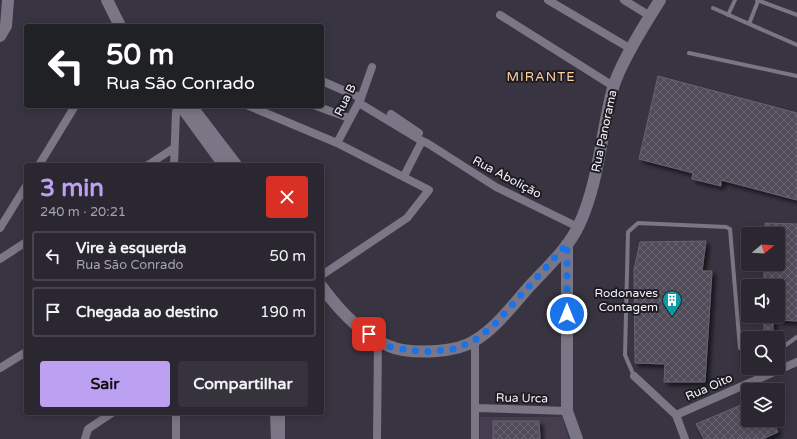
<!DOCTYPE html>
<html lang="pt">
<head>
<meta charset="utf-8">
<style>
  :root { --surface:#2a2731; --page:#36333d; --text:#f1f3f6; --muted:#a5a5ab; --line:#46444d; --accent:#bca0f2 }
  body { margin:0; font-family:"Varela Round",sans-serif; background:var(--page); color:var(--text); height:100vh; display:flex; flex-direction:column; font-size:15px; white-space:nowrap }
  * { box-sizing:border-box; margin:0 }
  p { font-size:13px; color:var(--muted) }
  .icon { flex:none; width:22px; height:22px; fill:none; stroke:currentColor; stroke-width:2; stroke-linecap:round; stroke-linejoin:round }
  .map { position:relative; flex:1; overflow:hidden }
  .details { position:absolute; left:24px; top:163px; width:300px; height:252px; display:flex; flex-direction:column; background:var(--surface); border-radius:4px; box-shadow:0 2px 10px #0003,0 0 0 1px var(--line) }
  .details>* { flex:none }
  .guide { position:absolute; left:24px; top:24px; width:300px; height:84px; border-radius:4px; box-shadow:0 2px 10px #0003,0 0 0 1px var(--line); background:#202124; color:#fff; overflow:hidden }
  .needle { width:26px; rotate:72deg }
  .fabs { position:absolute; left:741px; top:227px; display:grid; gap:8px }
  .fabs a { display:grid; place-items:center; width:44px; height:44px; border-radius:4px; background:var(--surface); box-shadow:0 2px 10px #0003,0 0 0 1px var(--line); font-size:20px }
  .pin { position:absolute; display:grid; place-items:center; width:34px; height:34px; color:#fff; margin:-17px; border-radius:8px; box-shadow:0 2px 6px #0006 }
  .me { position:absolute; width:44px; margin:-22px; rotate:0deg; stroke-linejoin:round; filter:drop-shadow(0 0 3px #0008) }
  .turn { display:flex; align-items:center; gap:14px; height:84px; padding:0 16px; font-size:18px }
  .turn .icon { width:52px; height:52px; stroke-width:2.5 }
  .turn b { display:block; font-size:28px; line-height:34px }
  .round { display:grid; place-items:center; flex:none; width:42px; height:42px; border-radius:4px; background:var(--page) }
  .summary { display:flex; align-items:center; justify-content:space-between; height:68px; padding:0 16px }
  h1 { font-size:24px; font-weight:800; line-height:30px; color:var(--accent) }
  .primary-button { display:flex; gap:8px; margin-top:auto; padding:8px 16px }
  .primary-button a { flex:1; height:46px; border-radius:4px; background:var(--accent); color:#111; font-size:16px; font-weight:800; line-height:46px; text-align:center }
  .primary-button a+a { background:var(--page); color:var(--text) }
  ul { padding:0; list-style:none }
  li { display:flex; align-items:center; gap:12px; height:50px; margin:0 8px 6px; padding:0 8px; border:2px solid var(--line); border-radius:4px }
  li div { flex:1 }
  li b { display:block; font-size:15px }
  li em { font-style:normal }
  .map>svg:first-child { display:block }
</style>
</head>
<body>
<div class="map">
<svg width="797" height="439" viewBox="0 0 797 439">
  <defs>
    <pattern id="building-cross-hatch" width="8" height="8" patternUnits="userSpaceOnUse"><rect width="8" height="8" fill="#4f4b59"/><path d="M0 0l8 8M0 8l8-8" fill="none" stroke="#696572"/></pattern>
    <filter id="shadow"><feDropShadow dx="3.5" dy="3.5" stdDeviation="2" flood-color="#0009"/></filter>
  </defs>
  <rect width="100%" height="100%" fill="#383441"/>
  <path fill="#463e4e" d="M480 417H562L569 439H480Z"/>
  <path fill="url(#building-cross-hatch)" stroke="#676372" filter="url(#shadow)" d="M658 76 797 113V200L721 180V186L692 179 693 173 639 159Z
    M765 223 797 224V321L778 320V286H764V264H778V234H765Z
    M706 241 702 271H712L705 382H664L665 364 635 363 634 270 640 242Z
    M764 316H773V338H764Z
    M748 402V420H772L778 432 763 439H704L696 424Z
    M493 421H539L540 439H493Z"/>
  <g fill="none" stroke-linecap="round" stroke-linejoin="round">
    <path stroke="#7a7685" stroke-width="4" d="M757 0 797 15
      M713 8 797 45
      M728 15 735 0
      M749 24 758 1
      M689 53 797 76
      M778 354 780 349 797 337
      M634 376 625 355 628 232 638 223 726 227 730 229 740 348"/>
    <path stroke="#7a7685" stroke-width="8" d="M548 0 631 49
      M624 0 650 16
      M500 15 613 86
      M322 81 361 98
      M359 103 422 141
      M249 106 337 143 429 190 407 218 322 275
      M316 106 349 118
      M391 114 419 133
      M337 143 361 98 372 67
      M39 165 75 106
      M148 165 174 148
      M174 165 176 112 178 106
      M404 176 422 141 427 143 496 187 578 227
      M0 228 26 186
      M0 259 26 242
      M475 341V439
      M0 368 26 352
      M634 376 676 415 685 439
      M476 408 567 411
      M176 413V439
      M274 413 275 439
      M676 415 797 362
      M85 439 88 429 112 413
      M281 439V413
      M377 439 378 341"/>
    <path stroke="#7a7685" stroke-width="12" d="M107 0 120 26
      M0 36 6 26 8 0
      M181 106 224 165
      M191 106 236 165
      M567 244V411L577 439
      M322 287C339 310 361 335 389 346 402 352 422 352 437 351 450 350 463 348 474 341 495 329 512 306 528 288 545 269 568 249 579 225 599 182 601 133 613 88 620 63 646 22 660 0"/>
  </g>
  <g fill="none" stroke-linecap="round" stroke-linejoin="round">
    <path stroke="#1a73e8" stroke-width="7" stroke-dasharray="0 12.6" d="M369 334 390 347 424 352 454 349 474 341 494 325 567 244V314"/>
  </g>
  <defs>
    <g id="building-pin" transform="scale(1)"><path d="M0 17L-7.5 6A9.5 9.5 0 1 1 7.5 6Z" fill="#0f9aa8" stroke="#1e1c22"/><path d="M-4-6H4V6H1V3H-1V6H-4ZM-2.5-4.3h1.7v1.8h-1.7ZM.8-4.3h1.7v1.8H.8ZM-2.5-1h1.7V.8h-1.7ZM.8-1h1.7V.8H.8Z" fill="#fff"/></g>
  </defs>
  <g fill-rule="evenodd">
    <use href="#building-pin" x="672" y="300"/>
  </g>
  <g text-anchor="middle" stroke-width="4" stroke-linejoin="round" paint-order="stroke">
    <g font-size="12" fill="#f4f2fa" stroke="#1e1c22">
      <text transform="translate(345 100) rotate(-64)" y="4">Rua B</text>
      <text transform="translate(604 131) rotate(-78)" y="4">Rua Panorama</text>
      <text transform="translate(507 177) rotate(28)" y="4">Rua Abolição</text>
      <text transform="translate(709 387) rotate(-24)" y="4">Rua Oito</text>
      <text transform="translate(522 398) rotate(1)" y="4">Rua Urca</text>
    </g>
    <g font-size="12" fill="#f4f2fa" stroke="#1e1c22" text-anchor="end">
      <text x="658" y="297">Rodonaves<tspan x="658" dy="14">Contagem</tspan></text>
    </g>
    <g font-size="13" letter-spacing="1" fill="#fed1a1" stroke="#1e1c22">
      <text x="541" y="81">MIRANTE</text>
    </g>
  </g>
</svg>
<div class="fabs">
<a><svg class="needle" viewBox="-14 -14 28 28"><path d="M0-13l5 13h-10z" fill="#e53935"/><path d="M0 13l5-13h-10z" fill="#a5a5ab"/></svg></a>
<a><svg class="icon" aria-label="sound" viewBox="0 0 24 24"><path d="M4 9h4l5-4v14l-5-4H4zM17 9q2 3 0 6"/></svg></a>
<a><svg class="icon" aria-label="search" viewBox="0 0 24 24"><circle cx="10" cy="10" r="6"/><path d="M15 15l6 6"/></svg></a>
<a><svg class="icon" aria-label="layers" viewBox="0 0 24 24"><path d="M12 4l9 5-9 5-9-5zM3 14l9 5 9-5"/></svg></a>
</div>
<div class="pin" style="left:369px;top:334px;background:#d93025"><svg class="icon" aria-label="arrive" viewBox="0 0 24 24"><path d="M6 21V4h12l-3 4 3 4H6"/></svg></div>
<svg class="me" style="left:567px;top:314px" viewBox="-20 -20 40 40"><circle r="17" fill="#1a73e8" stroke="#fff" stroke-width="3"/><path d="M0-11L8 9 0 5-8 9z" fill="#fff"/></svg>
<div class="guide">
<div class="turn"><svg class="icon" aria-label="left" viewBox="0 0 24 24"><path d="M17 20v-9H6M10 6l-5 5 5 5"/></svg><div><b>50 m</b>Rua São Conrado</div></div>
</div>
<section class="details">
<div class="summary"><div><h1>3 min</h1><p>240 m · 20:21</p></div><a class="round" style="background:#d93025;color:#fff"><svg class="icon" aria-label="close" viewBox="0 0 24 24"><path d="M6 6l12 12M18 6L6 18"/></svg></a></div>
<ul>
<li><svg class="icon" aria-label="left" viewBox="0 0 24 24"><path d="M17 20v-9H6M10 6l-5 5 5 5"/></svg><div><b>Vire à esquerda</b><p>Rua São Conrado</p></div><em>50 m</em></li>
<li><svg class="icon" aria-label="arrive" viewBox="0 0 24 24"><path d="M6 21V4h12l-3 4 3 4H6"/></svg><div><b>Chegada ao destino</b></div><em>190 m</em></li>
</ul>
<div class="primary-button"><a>Sair</a><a>Compartilhar</a></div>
</section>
</div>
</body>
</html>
